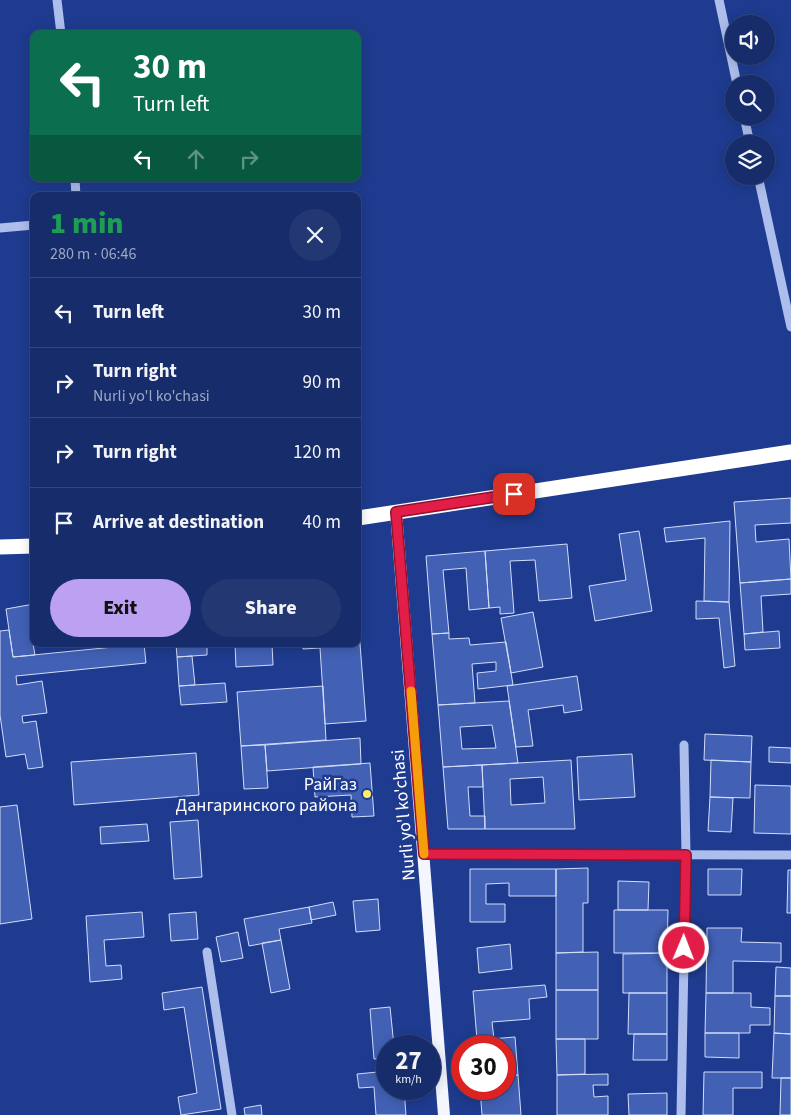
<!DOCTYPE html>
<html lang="en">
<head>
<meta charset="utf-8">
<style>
  :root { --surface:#162c6b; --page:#233873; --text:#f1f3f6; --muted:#9ea7c1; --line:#35487e; --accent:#bca0f2 }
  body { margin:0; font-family:"Source Sans 3",sans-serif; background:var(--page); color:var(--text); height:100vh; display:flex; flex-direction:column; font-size:19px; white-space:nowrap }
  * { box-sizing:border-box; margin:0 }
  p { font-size:16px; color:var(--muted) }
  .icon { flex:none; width:28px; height:28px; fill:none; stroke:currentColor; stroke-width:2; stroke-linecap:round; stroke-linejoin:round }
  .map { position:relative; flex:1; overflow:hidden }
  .side { position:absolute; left:30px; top:192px; width:331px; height:455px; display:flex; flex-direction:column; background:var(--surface); border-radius:10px; box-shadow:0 2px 12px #0003,0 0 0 1px var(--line) }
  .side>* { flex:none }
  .hud { position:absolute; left:30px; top:30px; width:331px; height:152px; border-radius:10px; box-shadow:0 2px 12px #0003,0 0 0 1px var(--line); background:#0b6e4f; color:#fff; overflow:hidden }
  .buttons { position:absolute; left:725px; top:15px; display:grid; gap:10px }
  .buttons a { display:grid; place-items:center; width:50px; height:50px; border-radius:50%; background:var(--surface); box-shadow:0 2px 12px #0003,0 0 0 1px var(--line); font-size:25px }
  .speed { position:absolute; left:376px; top:1035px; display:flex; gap:10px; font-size:25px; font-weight:700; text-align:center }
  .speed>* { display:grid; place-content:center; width:65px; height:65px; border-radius:50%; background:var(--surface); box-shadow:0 2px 12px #0003,0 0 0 1px var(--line); line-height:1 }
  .speed small { font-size:12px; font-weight:400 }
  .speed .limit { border:8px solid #d22; background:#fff; color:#111 }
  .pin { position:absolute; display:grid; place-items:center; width:42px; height:42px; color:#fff; margin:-21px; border-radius:10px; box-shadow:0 2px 8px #0006 }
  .me { position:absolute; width:55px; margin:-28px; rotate:1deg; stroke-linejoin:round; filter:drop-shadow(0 0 4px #0008) }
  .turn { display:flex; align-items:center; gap:18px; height:105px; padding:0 20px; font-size:22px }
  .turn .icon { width:65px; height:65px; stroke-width:2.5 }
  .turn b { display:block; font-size:35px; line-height:42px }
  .lanes { display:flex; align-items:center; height:48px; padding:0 20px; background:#0003; justify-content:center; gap:25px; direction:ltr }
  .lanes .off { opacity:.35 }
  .round { display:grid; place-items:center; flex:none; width:52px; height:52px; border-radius:26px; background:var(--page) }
  .head { display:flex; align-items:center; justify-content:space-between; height:85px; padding:0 20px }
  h1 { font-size:30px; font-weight:800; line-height:38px; color:#1e9e55 }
  .button { display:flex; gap:10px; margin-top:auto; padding:10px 20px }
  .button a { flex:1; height:58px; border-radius:30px; background:var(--accent); color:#111; font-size:20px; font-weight:800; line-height:58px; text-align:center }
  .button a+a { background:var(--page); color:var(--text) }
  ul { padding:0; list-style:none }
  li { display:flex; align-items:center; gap:15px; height:70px; padding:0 20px; border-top:1px solid var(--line) }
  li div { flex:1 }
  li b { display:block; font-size:19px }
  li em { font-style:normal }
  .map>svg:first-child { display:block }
</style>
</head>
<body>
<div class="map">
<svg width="791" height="1115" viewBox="0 0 791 1115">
  <rect width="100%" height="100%" fill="#1e3b8f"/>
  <path fill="#4261b5" stroke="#d2ddfa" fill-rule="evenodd" d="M791 498V523L755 525 756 542 789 539 791 579 740 583 734 502Z
    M730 521 729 602 704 601 705 538 666 542 664 528Z
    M639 531 652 611 595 621 589 586 626 580 619 534Z
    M567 544 572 598 539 601 535 560 510 561 514 613 500 614V607L489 608 485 551Z
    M485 551 489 608 469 610 466 568 443 570 449 633 432 634 426 556Z
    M791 579V594L761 596 763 632 744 634 740 583Z
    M696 601 729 602 735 666 724 668 719 618 696 619Z
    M34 604 32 638 35 655 13 657 6 609Z
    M533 612 543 667 511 673 501 618Z
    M358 618 366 721 325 724 320 648 303 649V644H358Z
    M9 630 13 657 144 644 146 663 16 676 17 685 42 681 47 713 22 716 23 723 36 721 43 767 28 769 25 754 6 757 0 715V631Z
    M779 631 780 648 745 650 744 634Z
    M449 633V639L469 638 470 645 506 642 513 685 478 689 477 673 496 671V662L472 664 475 703 438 705 432 634Z
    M176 644H207V655L177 657Z
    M235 644H272L273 665 236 667Z
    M192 656 195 685 179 686 177 657Z
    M577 676 582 710 564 713 563 705 528 710 533 746 516 747 507 686Z
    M225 683 227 702 181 705 179 686Z
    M323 686 326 740 241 746 237 692Z
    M509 701 518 763 443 767 438 705ZM492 725 496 748 462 749 460 727Z
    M705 734 752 736 751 762 704 760Z
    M360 738 361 764 267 771 265 745Z
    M265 745 268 788 244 789 241 746Z
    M769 747 791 748V763L769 762Z
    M196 753 199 795 74 805 71 762Z
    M632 754 635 797 579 800 577 757Z
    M571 760 575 829H485L482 765ZM543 777 545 803 511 805 510 779Z
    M711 760 751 762 750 798 710 797Z
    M370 763 374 816 352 817 351 795 315 797 313 767Z
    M482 765 483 787H468L470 816H485V829H448L443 767Z
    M755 785 791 786V834L754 833Z
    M710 797 733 798 731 832 708 831Z
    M17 805 32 919 0 924V807Z
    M198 820 202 877 174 879 170 822Z
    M147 824 149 841 101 844 100 827Z
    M588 868V903H583V952L556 953V869Z
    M470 869H556V896H509V883L486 884V904H505V922H470Z
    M708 869H742L741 895H708Z
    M788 870H791V913H787Z
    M618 881 649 882 648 910H618Z
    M378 899 380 930 356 932 353 901Z
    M333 902 336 915 311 920 309 907Z
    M309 907 312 923 279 929 281 940 249 946 244 919Z
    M614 910H668L667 953H614Z
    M142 912 144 937 104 940 106 966 121 965 122 979 90 982 86 916Z
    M196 912 198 939 171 941 169 914Z
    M707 928H742L741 942 781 943V962L733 961V993H706Z
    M238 932 243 958 221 962 216 937Z
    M281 940 290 989 271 993 262 943Z
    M510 944 512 969 479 973 477 948Z
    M598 952V990H556V953Z
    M667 953V993H623V954Z
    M776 967 791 968V996H775Z
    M545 985 547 997 529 999 530 1019 492 1022 494 1039 477 1040 473 991Z
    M202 987 221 1109 181 1115 178 1097 197 1093 184 1007 164 1010 162 993Z
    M556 990H598V1039H556Z
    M629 993H667V1034H628Z
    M706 993H751V1007L770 1008V1025H750V1033H705Z
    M775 996H791V1034L774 1033Z
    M390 1007 394 1046H388V1058L374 1059 370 1009Z
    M705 1033H739V1058L705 1057Z
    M774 1033 791 1034V1078H772Z
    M634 1034H667V1060H633Z
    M515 1037 518 1075 505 1076V1046H477V1040Z
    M556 1039H585V1074L557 1075Z
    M388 1071V1089H404L406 1115H376L374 1087 359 1088 357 1074Z
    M704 1072H762V1088H733V1115H703Z
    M608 1074V1085H593L594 1097 608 1096V1115H557V1075Z
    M518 1075 521 1115H482L480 1089H505V1076Z
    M781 1078H791V1115H780Z
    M667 1093V1115H629L628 1094Z
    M261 1105 262 1115H245L244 1108Z"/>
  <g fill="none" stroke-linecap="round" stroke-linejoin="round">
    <path stroke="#adbeed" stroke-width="9" d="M57 0 61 34
      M719 0 737 84
      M744 116 750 144
      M758 176 791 327
      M75 179 76 196
      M0 228 34 225
      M424 854 791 855
      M207 952 232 1115
      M681 1115 686 855 684 745"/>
    <path stroke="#f3f5ff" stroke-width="12" d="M396 512 444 1115"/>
    <path stroke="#fff" stroke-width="15" d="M358 518 791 452
      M0 547 34 546"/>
  </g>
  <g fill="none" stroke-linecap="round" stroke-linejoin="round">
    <g stroke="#92132f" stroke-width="12">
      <path id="route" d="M514 494 396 512 424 854 686 855 684 948"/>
    </g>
    <use href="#route" stroke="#e11d48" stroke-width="9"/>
    <path stroke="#f59e0b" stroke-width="9" d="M411 691 424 854"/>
  </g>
  <circle fill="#fcec6b" stroke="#1e3b8f" stroke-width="2" cx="367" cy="794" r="5"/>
  <g text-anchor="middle" stroke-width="5" stroke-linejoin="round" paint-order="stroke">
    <g font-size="18" fill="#fff" stroke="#1e3b8f" text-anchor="end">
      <text x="357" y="790">РайГаз<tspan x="357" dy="21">Дангаринского района</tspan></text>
    </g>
    <g font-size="18" fill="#fff" stroke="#1e3b8f">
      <text transform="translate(403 815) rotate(-95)" y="6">Nurli yo'l ko'chasi</text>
    </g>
  </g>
</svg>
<div class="buttons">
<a><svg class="icon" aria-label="sound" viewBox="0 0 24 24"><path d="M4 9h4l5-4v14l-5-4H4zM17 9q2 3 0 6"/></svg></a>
<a><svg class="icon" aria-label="search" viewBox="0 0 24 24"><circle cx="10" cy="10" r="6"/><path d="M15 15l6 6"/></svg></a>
<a><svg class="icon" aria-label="layers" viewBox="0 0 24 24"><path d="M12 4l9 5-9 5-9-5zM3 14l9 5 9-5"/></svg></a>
</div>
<div class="speed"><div>27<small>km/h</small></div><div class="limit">30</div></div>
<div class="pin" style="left:514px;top:494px;background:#d93025"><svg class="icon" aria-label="arrive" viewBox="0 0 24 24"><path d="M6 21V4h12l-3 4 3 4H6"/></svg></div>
<svg class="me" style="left:684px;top:948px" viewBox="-20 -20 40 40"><circle r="17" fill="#e11d48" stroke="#fff" stroke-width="3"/><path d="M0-11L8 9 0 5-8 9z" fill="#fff"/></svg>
<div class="hud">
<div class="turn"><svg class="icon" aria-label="left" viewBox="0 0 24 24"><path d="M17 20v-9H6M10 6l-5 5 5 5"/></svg><div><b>30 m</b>Turn left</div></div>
<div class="lanes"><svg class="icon" aria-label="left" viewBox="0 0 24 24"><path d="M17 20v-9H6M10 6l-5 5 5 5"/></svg><svg class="icon off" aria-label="ahead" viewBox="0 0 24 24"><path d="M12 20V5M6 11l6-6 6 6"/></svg><svg class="icon off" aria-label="right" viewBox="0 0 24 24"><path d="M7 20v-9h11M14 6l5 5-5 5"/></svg></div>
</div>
<section class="side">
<div class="head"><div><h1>1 min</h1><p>280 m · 06:46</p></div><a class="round"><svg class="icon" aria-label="close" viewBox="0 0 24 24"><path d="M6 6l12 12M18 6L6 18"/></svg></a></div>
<ul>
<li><svg class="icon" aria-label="left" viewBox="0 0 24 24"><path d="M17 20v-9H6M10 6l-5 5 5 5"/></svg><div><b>Turn left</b></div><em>30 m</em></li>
<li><svg class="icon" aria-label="right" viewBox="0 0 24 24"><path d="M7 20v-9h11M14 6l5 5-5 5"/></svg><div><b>Turn right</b><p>Nurli yo'l ko'chasi</p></div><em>90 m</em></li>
<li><svg class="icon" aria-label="right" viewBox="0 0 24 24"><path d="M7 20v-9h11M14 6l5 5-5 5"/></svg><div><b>Turn right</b></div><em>120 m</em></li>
<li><svg class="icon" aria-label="arrive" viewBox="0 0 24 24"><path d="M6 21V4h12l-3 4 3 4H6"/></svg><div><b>Arrive at destination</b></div><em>40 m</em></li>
</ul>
<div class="button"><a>Exit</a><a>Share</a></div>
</section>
</div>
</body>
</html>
